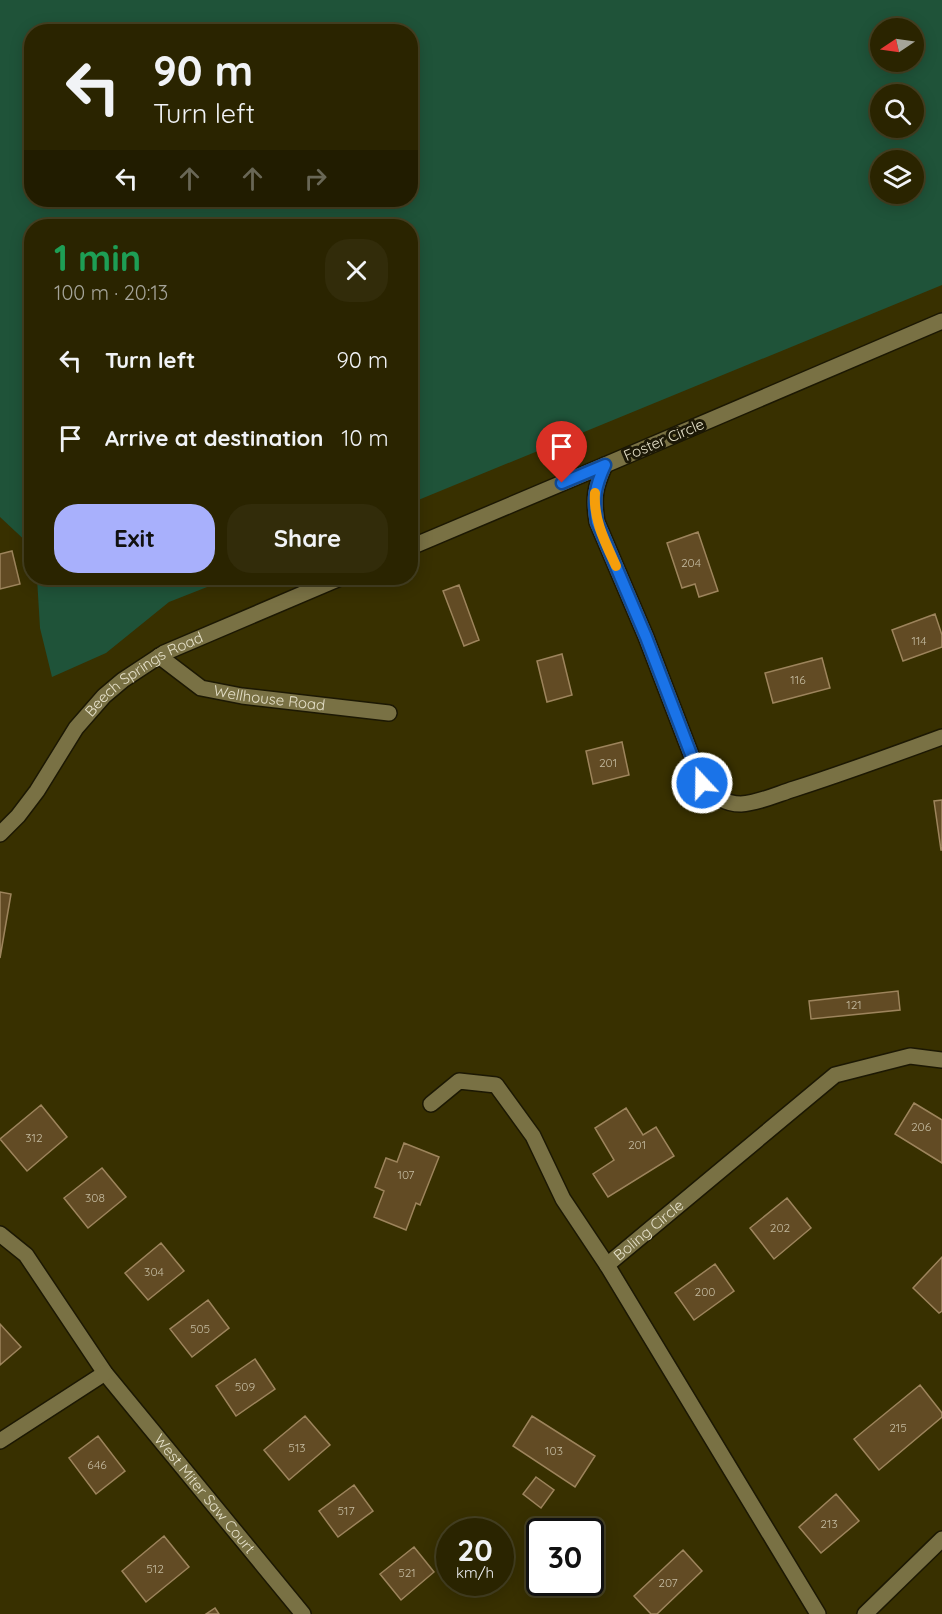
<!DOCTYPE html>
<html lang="en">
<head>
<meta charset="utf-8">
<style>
  :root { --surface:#2a2400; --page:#322c0a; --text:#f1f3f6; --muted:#a5a499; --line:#464122; --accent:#a8b0fc }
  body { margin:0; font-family:Quicksand,sans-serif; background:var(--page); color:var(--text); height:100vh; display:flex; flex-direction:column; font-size:22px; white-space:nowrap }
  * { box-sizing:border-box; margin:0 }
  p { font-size:20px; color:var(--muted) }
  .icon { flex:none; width:33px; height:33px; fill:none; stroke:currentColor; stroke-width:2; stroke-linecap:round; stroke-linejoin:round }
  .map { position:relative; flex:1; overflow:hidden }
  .drawer { position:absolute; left:24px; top:219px; width:394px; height:366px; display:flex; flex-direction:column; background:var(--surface); border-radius:24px; box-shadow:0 3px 15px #0003,0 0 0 2px var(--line) }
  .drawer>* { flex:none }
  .hud { position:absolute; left:24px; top:24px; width:394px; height:183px; border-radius:24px; box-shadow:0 3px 15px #0003,0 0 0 2px var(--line); background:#2a2400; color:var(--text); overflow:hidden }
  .needle { width:39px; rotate:257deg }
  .tools { position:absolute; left:870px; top:18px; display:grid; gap:12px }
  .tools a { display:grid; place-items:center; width:54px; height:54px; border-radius:50%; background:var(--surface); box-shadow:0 3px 15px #0003,0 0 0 2px var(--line); font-size:30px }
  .speed { position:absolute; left:436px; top:1518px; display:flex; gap:12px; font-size:30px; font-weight:700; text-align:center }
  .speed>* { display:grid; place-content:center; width:78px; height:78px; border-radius:50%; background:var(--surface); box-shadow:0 3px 15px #0003,0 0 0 2px var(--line); line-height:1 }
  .speed small { font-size:15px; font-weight:400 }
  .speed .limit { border:3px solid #111; border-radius:9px; background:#fff; color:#111 }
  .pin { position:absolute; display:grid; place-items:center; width:51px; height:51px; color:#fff; margin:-62px -26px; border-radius:50% 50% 50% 0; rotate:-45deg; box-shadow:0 0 6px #0007 }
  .pin .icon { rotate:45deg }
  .me { position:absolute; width:66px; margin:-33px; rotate:339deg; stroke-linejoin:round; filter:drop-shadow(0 0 4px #0008) }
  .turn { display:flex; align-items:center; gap:21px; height:126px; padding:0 30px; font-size:27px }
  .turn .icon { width:78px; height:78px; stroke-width:2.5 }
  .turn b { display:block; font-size:42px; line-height:51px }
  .lanes { display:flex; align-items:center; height:57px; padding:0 30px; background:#0003; justify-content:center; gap:30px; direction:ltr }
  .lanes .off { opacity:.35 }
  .round { display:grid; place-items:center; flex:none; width:63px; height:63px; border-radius:24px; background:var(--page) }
  .headline { display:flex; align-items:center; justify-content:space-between; height:102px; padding:0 30px }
  h1 { font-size:36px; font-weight:700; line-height:45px; color:#1e9e55 }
  .cta { display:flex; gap:12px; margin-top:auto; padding:12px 30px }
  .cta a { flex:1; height:69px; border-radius:24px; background:var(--accent); color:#111; font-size:24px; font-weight:700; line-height:69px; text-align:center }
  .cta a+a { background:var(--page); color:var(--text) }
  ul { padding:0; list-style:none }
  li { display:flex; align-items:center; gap:18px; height:78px; padding:0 30px }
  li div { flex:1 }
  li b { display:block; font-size:22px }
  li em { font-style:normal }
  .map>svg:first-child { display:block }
</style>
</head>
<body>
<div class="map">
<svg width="942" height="1614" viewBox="0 0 942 1614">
  <rect width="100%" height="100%" fill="#383000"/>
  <path fill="#1f5339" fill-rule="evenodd" d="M0 0H942V285L411 503V226H32L31 546 0 517ZM880 28H914V62H880ZM32 32H411V200H32ZM880 94H914V128H880ZM880 160H914V194H880Z
    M37 578H230L169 602 106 653 52 677 40 628Z"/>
  <path fill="#624b24" stroke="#9d845c" stroke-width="1.5" d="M698 532 718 591 699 597 695 584 682 588 667 543Z
    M12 551 20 584 0 589V554Z
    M459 585 479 640 464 646 443 591Z
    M935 614 942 635V647L903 661 892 630Z
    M562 654 572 695 547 702 537 661Z
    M822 658 830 688 773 703 765 673Z
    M622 742 629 775 593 784 586 751Z
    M942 800V850H941L934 801Z
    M0 892 11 894 0 958Z
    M898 991 900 1010 811 1019 809 1001Z
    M914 1103 942 1120V1163L895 1134Z
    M41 1105 67 1137 27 1171 0 1139Z
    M626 1108 643 1135 656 1127 674 1156 608 1197 593 1174 614 1160 595 1128Z
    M404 1143 439 1157 420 1205 416 1203 406 1230 374 1217 384 1191 375 1187 386 1158 397 1162Z
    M102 1168 126 1197 88 1228 64 1198Z
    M787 1198 811 1228 774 1259 750 1228Z
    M161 1243 184 1271 148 1300 125 1273Z
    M942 1257V1311L939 1313 913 1288Z
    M715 1264 734 1291 694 1320 675 1293Z
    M208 1300 229 1328 192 1357 170 1329Z
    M0 1324 21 1347 0 1365Z
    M255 1359 275 1389 236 1416 216 1386Z
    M920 1385 942 1413V1417L879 1470 854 1439Z
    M305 1416 330 1445 289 1480 264 1450Z
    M532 1416 595 1456 575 1487 513 1446Z
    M98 1436 125 1471 96 1494 69 1458Z
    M536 1477 554 1490 541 1508 523 1494Z
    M354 1485 373 1511 338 1537 319 1511Z
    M836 1494 859 1521 821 1553 799 1527Z
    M164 1536 189 1567 146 1602 122 1571Z
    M414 1547 434 1572 401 1600 380 1574Z
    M683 1550 702 1571 657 1614H651L634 1596Z
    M215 1608 219 1614H206Z"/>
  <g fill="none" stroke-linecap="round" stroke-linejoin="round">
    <g stroke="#1c1803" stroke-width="18">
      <g id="minor">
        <path d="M942 321 605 465C595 487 593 498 597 522L646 637 702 783C713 795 724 804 741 804 759 803 778 794 794 789 844 773 893 755 942 737"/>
        <path d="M411 547 605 465"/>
        <path id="s1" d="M159 656 201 688 242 696 389 713"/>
        <path id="s2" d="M0 834 18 816 37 791 76 728 104 696 123 680 164 653 340 578"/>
        <path d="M431 1104 459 1081 496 1085 533 1136 563 1199 607 1265"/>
        <path id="s3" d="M0 1234 26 1255 105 1373 303 1614"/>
        <path d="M0 1441 105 1373"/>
        <path id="s4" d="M818 1614 607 1265 835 1075 910 1056 942 1060"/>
        <path d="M865 1614 942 1539"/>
      </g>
    </g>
    <use href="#minor" stroke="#797144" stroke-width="15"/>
  </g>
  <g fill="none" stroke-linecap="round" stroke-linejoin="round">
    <g stroke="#114b97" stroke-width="15">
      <path id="route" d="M562 483 605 465C595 487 593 498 597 522L646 637 702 783"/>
    </g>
    <use href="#route" stroke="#1a73e8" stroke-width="10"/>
    <path stroke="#f59e0b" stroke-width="10" d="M595 493C593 519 605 542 616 566"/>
  </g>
  <g text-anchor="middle" stroke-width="6" stroke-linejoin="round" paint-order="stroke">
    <g font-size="12" fill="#c4bba0">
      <text x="691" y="567">204</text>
      <text x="919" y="645">114</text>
      <text x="798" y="684">116</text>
      <text x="608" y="767">201</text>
      <text x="854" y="1009">121</text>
      <text x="921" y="1131">206</text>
      <text x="34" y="1142">312</text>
      <text x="637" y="1149">201</text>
      <text x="406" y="1179">107</text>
      <text x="95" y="1202">308</text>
      <text x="780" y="1232">202</text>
      <text x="154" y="1276">304</text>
      <text x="705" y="1296">200</text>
      <text x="200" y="1333">505</text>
      <text x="245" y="1391">509</text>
      <text x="898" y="1432">215</text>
      <text x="297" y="1452">513</text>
      <text x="554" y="1455">103</text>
      <text x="97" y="1469">646</text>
      <text x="346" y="1515">517</text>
      <text x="829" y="1528">213</text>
      <text x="155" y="1573">512</text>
      <text x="407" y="1577">521</text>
      <text x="668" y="1587">207</text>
    </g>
    <g font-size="15" fill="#e5e0c9" stroke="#1c1806">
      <text transform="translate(664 440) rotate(-23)" y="5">Foster Circle</text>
      <text dy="5" stroke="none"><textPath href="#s2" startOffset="219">Beech Springs Road</textPath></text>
      <text dy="5" stroke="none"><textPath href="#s1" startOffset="122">Wellhouse Road</textPath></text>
      <text dy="5" stroke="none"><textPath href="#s4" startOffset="462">Boling Circle</textPath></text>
      <text dy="5" stroke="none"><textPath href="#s3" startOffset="332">West Miter Saw Court</textPath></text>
    </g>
  </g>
</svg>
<div class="tools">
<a><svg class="needle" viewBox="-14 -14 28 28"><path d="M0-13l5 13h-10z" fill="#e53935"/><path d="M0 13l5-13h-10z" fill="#a5a499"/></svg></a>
<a><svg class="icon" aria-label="search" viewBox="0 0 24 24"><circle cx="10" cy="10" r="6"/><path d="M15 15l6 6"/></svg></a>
<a><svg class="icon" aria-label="layers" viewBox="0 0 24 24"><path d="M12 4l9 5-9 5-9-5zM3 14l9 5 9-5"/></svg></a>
</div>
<div class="speed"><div>20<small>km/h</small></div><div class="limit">30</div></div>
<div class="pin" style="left:562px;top:483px;background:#d93025"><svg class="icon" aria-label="arrive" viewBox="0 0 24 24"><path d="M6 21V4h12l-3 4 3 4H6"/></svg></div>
<svg class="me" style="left:702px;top:783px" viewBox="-20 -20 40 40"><circle r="17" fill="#1a73e8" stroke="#fff" stroke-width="3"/><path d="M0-11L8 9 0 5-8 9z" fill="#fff"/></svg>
<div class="hud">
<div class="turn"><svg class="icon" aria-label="left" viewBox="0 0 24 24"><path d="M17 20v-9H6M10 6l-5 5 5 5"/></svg><div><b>90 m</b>Turn left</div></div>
<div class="lanes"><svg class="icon" aria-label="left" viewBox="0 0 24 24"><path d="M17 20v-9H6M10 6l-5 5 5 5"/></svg><svg class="icon off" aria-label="ahead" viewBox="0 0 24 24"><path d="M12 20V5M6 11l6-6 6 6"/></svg><svg class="icon off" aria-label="ahead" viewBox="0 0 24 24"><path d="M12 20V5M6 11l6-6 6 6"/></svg><svg class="icon off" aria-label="right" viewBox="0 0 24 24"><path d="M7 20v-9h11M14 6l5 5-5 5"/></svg></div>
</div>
<section class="drawer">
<div class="headline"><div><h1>1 min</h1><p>100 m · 20:13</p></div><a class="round"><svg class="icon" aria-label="close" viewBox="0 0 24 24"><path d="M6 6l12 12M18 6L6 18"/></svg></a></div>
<ul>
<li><svg class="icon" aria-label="left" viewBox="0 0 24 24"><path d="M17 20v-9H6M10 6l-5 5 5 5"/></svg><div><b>Turn left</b></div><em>90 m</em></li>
<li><svg class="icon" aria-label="arrive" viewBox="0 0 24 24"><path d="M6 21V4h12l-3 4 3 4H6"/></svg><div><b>Arrive at destination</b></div><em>10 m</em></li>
</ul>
<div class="cta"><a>Exit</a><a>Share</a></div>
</section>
</div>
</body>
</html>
